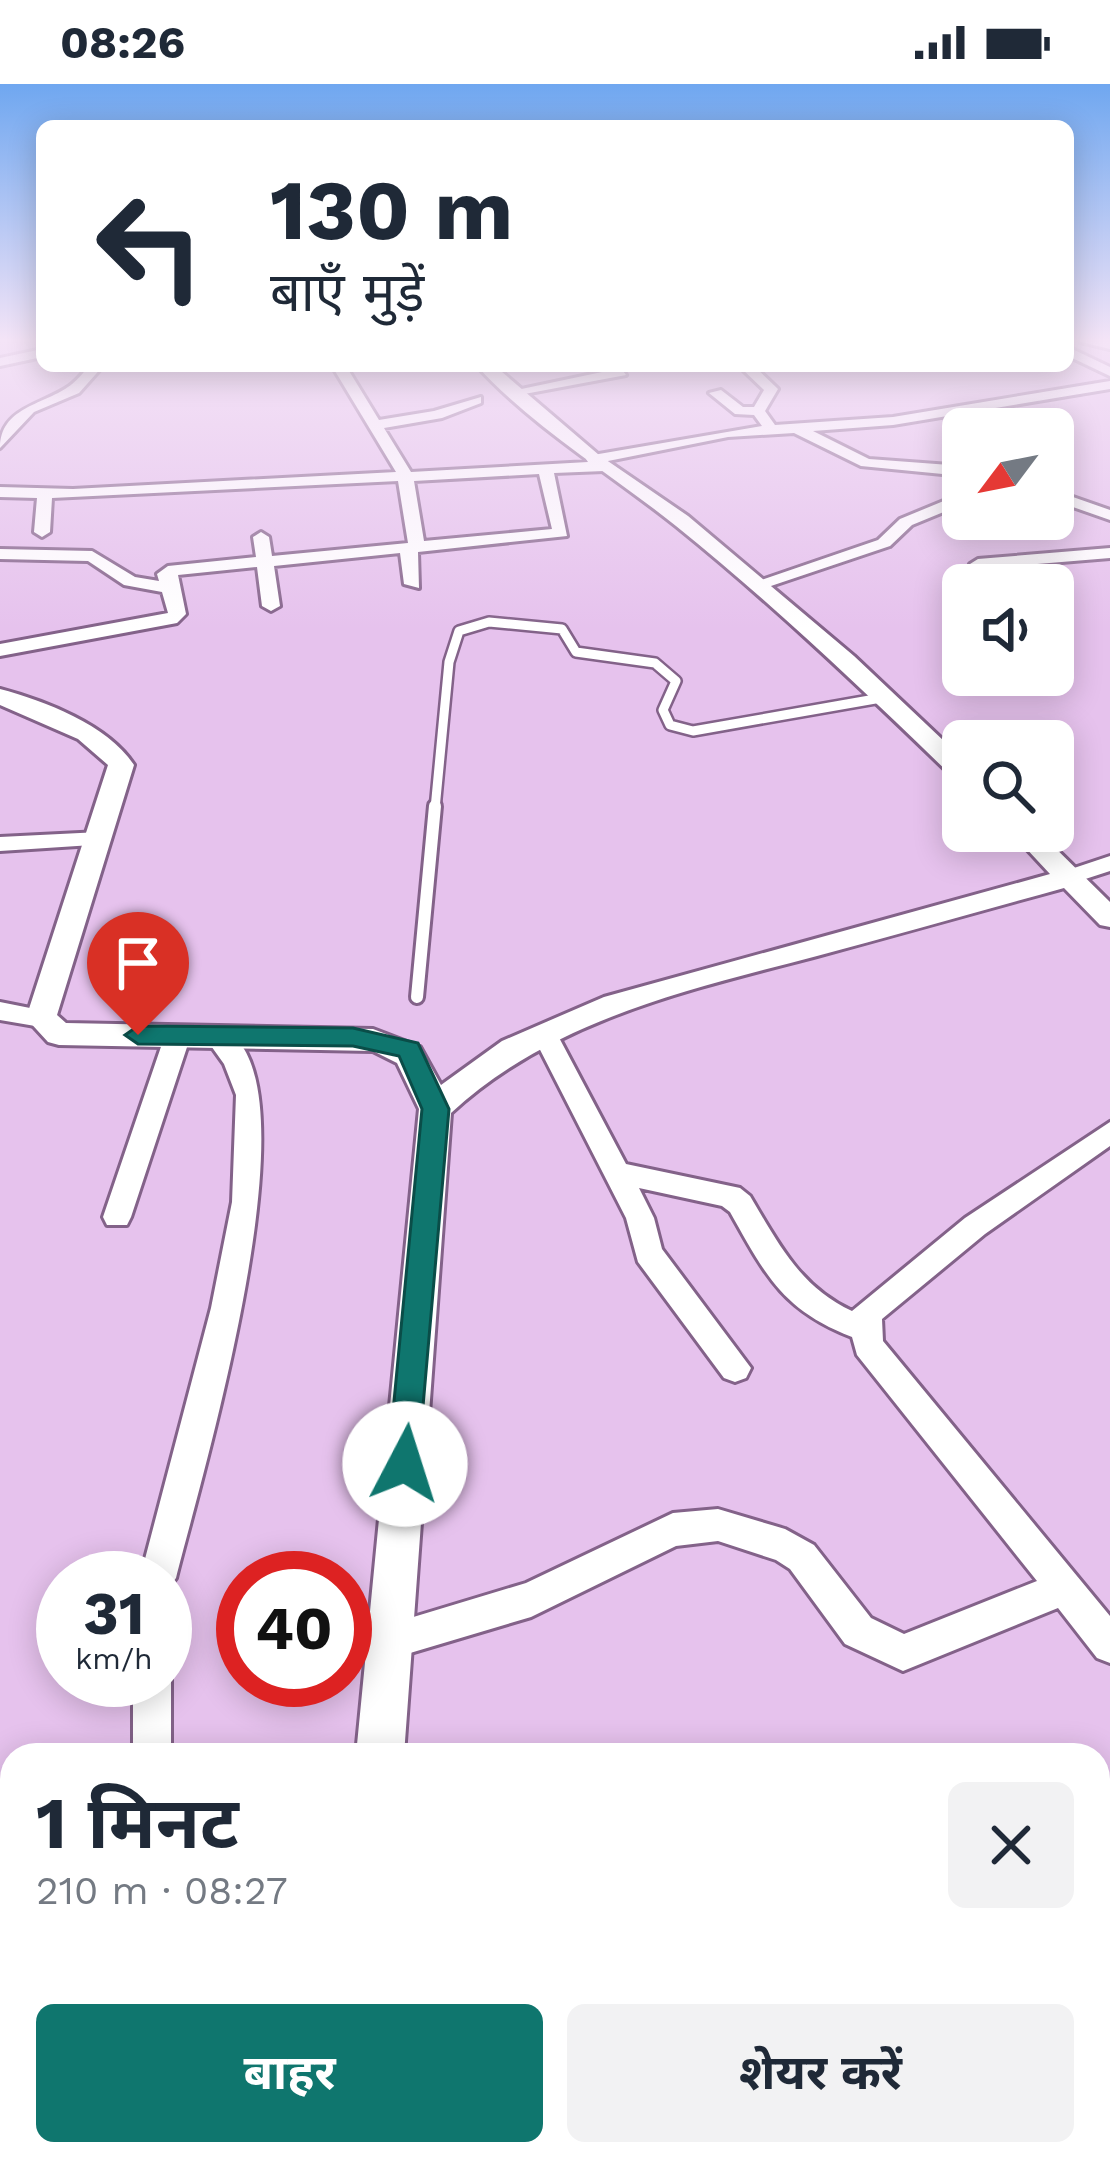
<!DOCTYPE html>
<html lang="hi">
<head>
<meta charset="utf-8">
<style>
  :root { --surface:#fff; --page:#f2f2f3; --text:#1f2937; --muted:#747a83; --accent:#0f766e }
  body { margin:0; font-family:"Work Sans","Noto Sans Devanagari",sans-serif; background:var(--page); color:var(--text); height:100vh; display:flex; flex-direction:column; font-size:45px; white-space:nowrap }
  * { box-sizing:border-box; margin:0 }
  p { font-size:39px; color:var(--muted) }
  .icon { flex:none; width:66px; height:66px; fill:none; stroke:currentColor; stroke-width:2; stroke-linecap:round; stroke-linejoin:round }
  .map { position:relative; flex:1; overflow:hidden }
  .drawer { position:absolute; left:0px; top:1659px; width:1110px; height:423px; display:flex; flex-direction:column; background:var(--surface); border-radius:36px 36px 0 0; box-shadow:0 6px 30px #0003 }
  .drawer>* { flex:none }
  .guide { position:absolute; left:36px; top:36px; width:1038px; height:252px; border-radius:18px; box-shadow:0 6px 30px #0003; background:#fff; color:var(--text); overflow:hidden }
  .needle { width:78px; rotate:238deg }
  .controls { position:absolute; left:942px; top:324px; display:grid; gap:24px }
  .controls a { display:grid; place-items:center; width:132px; height:132px; border-radius:18px; background:var(--surface); box-shadow:0 6px 30px #0003; font-size:60px }
  .speed { position:absolute; left:36px; top:1467px; display:flex; gap:24px; font-size:60px; font-weight:700; text-align:center }
  .speed>* { display:grid; place-content:center; width:156px; height:156px; border-radius:50%; background:var(--surface); box-shadow:0 6px 30px #0003; line-height:1 }
  .speed small { font-size:30px; font-weight:400 }
  .speed .limit { border:18px solid #d22; background:#fff; color:#111 }
  .pin { position:absolute; display:grid; place-items:center; width:102px; height:102px; color:#fff; margin:-123px -51px; border-radius:50% 50% 50% 0; rotate:-45deg; box-shadow:0 0 12px #0007 }
  .pin .icon { rotate:45deg }
  .me { position:absolute; width:132px; margin:-66px; rotate:5deg; stroke-linejoin:round; filter:drop-shadow(0 0 9px #0008) }
  .turn { display:flex; align-items:center; gap:42px; height:252px; padding:0 36px; font-size:54px }
  .turn .icon { width:156px; height:156px; stroke-width:2.5 }
  .turn b { display:block; font-size:84px; line-height:102px }
  .round { display:grid; place-items:center; flex:none; width:126px; height:126px; border-radius:18px; background:var(--page) }
  .headline { display:flex; align-items:center; justify-content:space-between; height:204px; padding:0 36px }
  h1 { font-size:72px; font-weight:700; line-height:90px }
  .primary-button { display:flex; gap:24px; margin-top:auto; padding:24px 36px }
  .primary-button a { flex:1; height:138px; border-radius:18px; background:var(--accent); color:#fff; font-size:48px; font-weight:700; line-height:138px; text-align:center }
  .primary-button a+a { background:var(--page); color:var(--text) }
  .status { display:flex; justify-content:space-between; align-items:center; height:84px; padding:0 60px; background:var(--surface); direction:ltr }
  .status svg { height:33px; fill:currentColor }
  .map>svg:first-child { display:block }
</style>
</head>
<body>
<div class="status"><b>08:26</b><svg viewBox="0 0 49 12"><path d="M0 12V9h3v3zM5 12V6h3v6zM10 12V3h3v9zM15 12V0h3v12zM26 1h20v11H26zM47 4h2v5h-2z"/></svg></div>
<div class="map">
<svg width="1110" height="2080" viewBox="0 0 1110 2080">
  <rect width="100%" height="100%" fill="#e6c2ed"/>
  <g fill="none" stroke-linecap="round" stroke-linejoin="round">
    <g stroke="#836289" stroke-width="14">
      <path id="service-far1" d="M435 725 449 578 459 547 489 538 562 545 576 568 655 579 676 597 663 626 670 641 693 647 881 614"/>
    </g>
    <g stroke="#836289" stroke-width="18">
      <path id="service" d="M417 913 435 722"/>
    </g>
    <g stroke="#836289" stroke-width="6">
      <path id="minor" d="M1068 263 1110 283V292L1068 272Z
        M42 265V273L0 282V274Z
        M89 282H103L79 309 34 328 0 364C0 324 42 321 68 303 76 298 83 289 89 282Z
        M332 282H346L379 336 434 327 481 313V319L442 334 384 344 411 388 588 378 586 375 593 371 762 342 754 331 735 330 709 309 721 306 743 323H754L764 306 739 282H754L778 305 765 327 775 341 893 333 1110 297V305L893 341 813 347 869 375 963 382V392L861 382 794 349 728 353 603 378 612 382 604 387 554 389 567 452 418 468 419 504 404 500 400 469 274 482 280 522 271 527 262 522 257 483 178 491 186 530 177 539 0 572V560L168 529 162 508 124 501 88 477 0 475V465L92 467 135 493 159 497 157 490 168 482 256 473 253 453 261 448 269 453 272 472 408 459 398 397 52 414 50 448 42 453 34 448 37 414 0 413V403L73 405 396 388ZM539 390 552 445 424 457 414 397Z
        M621 284 626 291 519 311 512 307Z
        M1053 406 1110 426V436L1053 416Z
        M963 409V420L912 441 890 462 762 505 747 501 878 456 900 435Z
        M1110 464V474L978 485 970 480 978 475Z
        M100 748 111 755 108 760 0 767V753Z
        M1110 772V787L1070 800 1059 793 1062 788Z
        M0 918 50 928 54 934 41 943 0 936Z
        M178 942 191 951 131 1133 127 1141H107L103 1133 165 951Z
        M217 943C329 976 196 1411 176 1494L165 1509V1494H140L211 1224 232 1118 236 1011 224 980 204 952Z
        M546 943 555 946 626 1080 740 1104 750 1112C778 1159 800 1203 852 1227L965 1134 1110 1038V1062L985 1150 882 1235 883 1257 1110 1532V1579L1097 1574 1058 1524 903 1587 845 1560 790 1485 776 1476 718 1457 676 1462 531 1533 390 1575 377 1570 372 1557 377 1544 526 1499 673 1429 718 1425 785 1445 814 1461 871 1534 904 1550 1037 1497 857 1271 852 1253C782 1226 765 1190 730 1128L722 1122 639 1104 654 1134 662 1165 751 1284 746 1294 735 1298 724 1294 638 1178 626 1134 533 952Z
        M165 1583 171 1596V1671H133V1596H165Z
        M128 2070H174V2080H128Z"/>
    </g>
    <g stroke="#836289" stroke-width="6">
      <path id="tertiary" d="M477 282H495L599 371 688 432 854 572 963 675V697L954 694C864 607 774 521 676 442 610 389 535 345 477 282Z
        M0 605C45 617 108 641 134 681L57 931 66 939 373 945 420 963 441 1001 502 957 604 913 1050 790 1010 747H1038L1110 818V843L1100 841 1064 804C981 827 899 850 817 872 688 906 551 936 451 1029L404 1671H356L419 1025 397 979 373 967 59 961 48 958 26 934 108 681 78 655 0 621Z
        M1110 1870V1922L1098 1923V1871Z
        M318 2070H374L373 2080H317Z
        M623 2070H696L692 2080H619Z"/>
    </g>
    <g stroke="#836289" stroke-width="6">
      <path id="trunk" d="M1078 254H1110V265L1081 258Z"/>
    </g>
    <use href="#service-far1" stroke="#fff" stroke-width="9"/>
    <use href="#service" stroke="#fff" stroke-width="12"/>
    <use href="#minor" fill="#fff" fill-rule="evenodd"/>
    <use href="#tertiary" fill="#fff" fill-rule="evenodd"/>
    <use href="#trunk" fill="#fff" fill-rule="evenodd"/>
  </g>
  <linearGradient id="sky" x2="0" y2="1"><stop stop-color="#6fa7f0"/><stop offset="0.47" stop-color="#f4e4f7"/><stop offset="1" stop-color="#f4e4f7" stop-opacity="0"/></linearGradient>
  <rect width="1110" height="545" fill="url(#sky)"/>
  <path fill="#0f766e" stroke="#0a4d48" stroke-width="3" d="M138 942 353 944 418 959 449 1025 417 1391 405 1395 393 1391 388 1380 422 1025 399 972 353 962 138 960 125 951Z"/>
</svg>
<div class="controls">
<a><svg class="needle" viewBox="-14 -14 28 28"><path d="M0-13l5 13h-10z" fill="#e53935"/><path d="M0 13l5-13h-10z" fill="#747a83"/></svg></a>
<a><svg class="icon" aria-label="sound" viewBox="0 0 24 24"><path d="M4 9h4l5-4v14l-5-4H4zM17 9q2 3 0 6"/></svg></a>
<a><svg class="icon" aria-label="search" viewBox="0 0 24 24"><circle cx="10" cy="10" r="6"/><path d="M15 15l6 6"/></svg></a>
</div>
<div class="speed"><div>31<small>km/h</small></div><div class="limit">40</div></div>
<div class="pin" style="left:138px;top:951px;background:#d93025"><svg class="icon" aria-label="arrive" viewBox="0 0 24 24"><path d="M6 21V4h12l-3 4 3 4H6"/></svg></div>
<svg class="me" style="left:405px;top:1380px" viewBox="-20 -20 40 40"><circle r="19" fill="#fff"/><path d="M0-13L10 11 0 6-10 11z" fill="#0f766e"/></svg>
<div class="guide">
<div class="turn"><svg class="icon" aria-label="left" viewBox="0 0 24 24"><path d="M17 20v-9H6M10 6l-5 5 5 5"/></svg><div><b>130 m</b>बाएँ मुड़ें</div></div>
</div>
<section class="drawer">
<div class="headline"><div><h1>1 मिनट</h1><p>210 m · 08:27</p></div><a class="round"><svg class="icon" aria-label="close" viewBox="0 0 24 24"><path d="M6 6l12 12M18 6L6 18"/></svg></a></div>
<div class="primary-button"><a>बाहर</a><a>शेयर करें</a></div>
</section>
</div>
</body>
</html>
